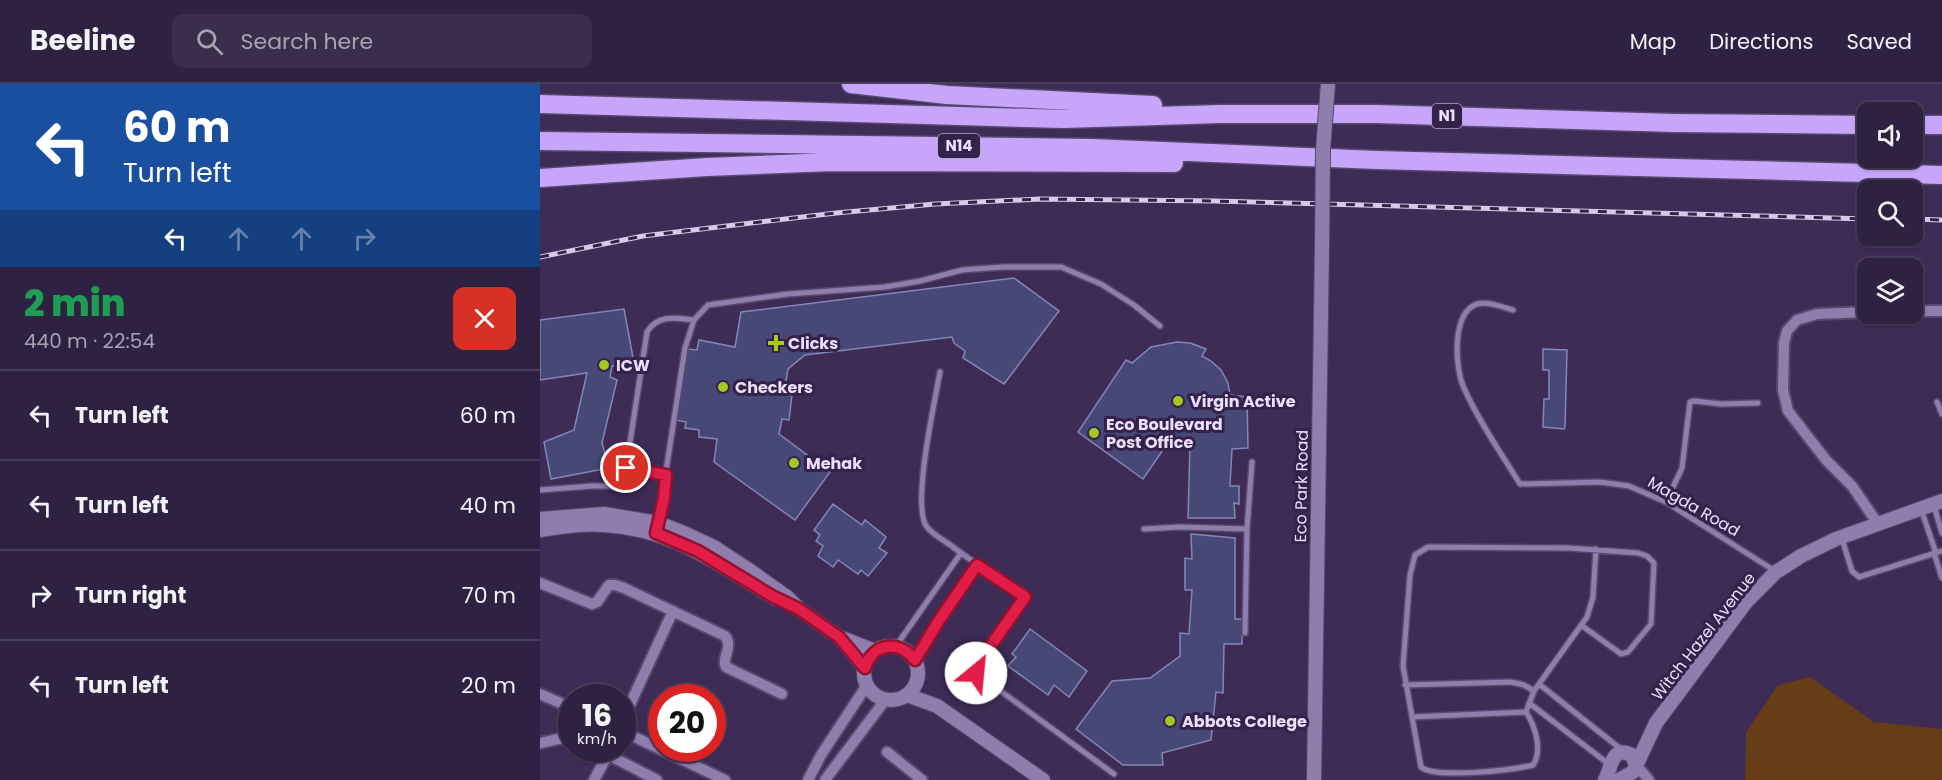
<!DOCTYPE html>
<html lang="en">
<head>
<meta charset="utf-8">
<style>
  :root { --surface:#2e2141; --page:#3a2e4c; --text:#f1f3f6; --muted:#a7a3b1; --line:#493e5a }
  body { margin:0; font-family:Poppins,sans-serif; background:var(--page); color:var(--text); height:100vh; display:flex; flex-direction:column; font-size:22px; white-space:nowrap }
  * { box-sizing:border-box; margin:0 }
  p { font-size:20px; color:var(--muted) }
  .icon { flex:none; width:33px; height:33px; fill:none; stroke:currentColor; stroke-width:2; stroke-linecap:round; stroke-linejoin:round }
  .map { position:relative; flex:1; overflow:hidden }
  .details { display:flex; flex-direction:column; background:var(--surface); width:540px }
  .details>* { flex:none }
  .top-card { background:#1a4fa0; color:#fff; overflow:hidden }
  .buttons { position:absolute; left:1317px; top:18px; display:grid; gap:12px }
  .buttons a { display:grid; place-items:center; width:66px; height:66px; border-radius:12px; background:var(--surface); box-shadow:0 2px 4px #0004,0 0 0 2px var(--line); font-size:30px }
  .speed { position:absolute; left:18px; top:600px; display:flex; gap:12px; font-size:30px; font-weight:700; text-align:center }
  .speed>* { display:grid; place-content:center; width:78px; height:78px; border-radius:50%; background:var(--surface); box-shadow:0 2px 4px #0004,0 0 0 2px var(--line); line-height:1 }
  .speed small { font-size:15px; font-weight:400 }
  .speed .limit { border:9px solid #d22; background:#fff; color:#111 }
  .pin { position:absolute; display:grid; place-items:center; width:51px; height:51px; color:#fff; margin:-26px; border:3px solid #fff; border-radius:50%; box-shadow:0 2px 6px #0007 }
  .me { position:absolute; width:66px; margin:-33px; rotate:28deg; stroke-linejoin:round; filter:drop-shadow(0 0 4px #0008) }
  .turn { display:flex; align-items:center; gap:21px; height:126px; padding:0 24px; font-size:27px }
  .turn .icon { width:78px; height:78px; stroke-width:2.5 }
  .turn b { display:block; font-size:42px; line-height:51px }
  .lanes { display:flex; align-items:center; height:57px; padding:0 24px; background:#0003; justify-content:center; gap:30px; direction:ltr }
  .lanes .off { opacity:.35 }
  .round { display:grid; place-items:center; flex:none; width:63px; height:63px; border-radius:12px; background:var(--page) }
  .head { display:flex; align-items:center; justify-content:space-between; height:102px; padding:0 24px }
  h1 { font-size:36px; font-weight:800; line-height:45px; color:#1e9e55 }
  ul { padding:0; list-style:none }
  li { display:flex; align-items:center; gap:18px; height:90px; padding:0 24px; border-top:2px solid var(--line) }
  li div { flex:1 }
  li b { display:block; font-size:22px }
  li em { font-style:normal }
  header { display:flex; align-items:center; gap:36px; box-sizing:border-box; height:84px; padding:0 30px; background:var(--surface); border-bottom:2px solid var(--line) }
  header strong { font-size:28px }
  nav { display:flex; gap:33px; margin-inline-start:auto; font-size:21px }
  .search { width:420px; height:54px; background:var(--page); display:flex; align-items:center; gap:15px; box-sizing:border-box; padding:0 21px; border-radius:12px; color:var(--muted); font-size:22px }
  main { display:flex; flex:1; min-height:0 }
  .map>svg:first-child { display:block }
</style>
</head>
<body>
<header>
<strong>Beeline</strong>
<div class="search"><svg class="icon" aria-label="search" viewBox="0 0 24 24"><circle cx="10" cy="10" r="6"/><path d="M15 15l6 6"/></svg>Search here</div>
<nav><a>Map</a><a>Directions</a><a>Saved</a></nav>
</header>
<main>
<section class="details">
<div class="top-card">
<div class="turn"><svg class="icon" aria-label="left" viewBox="0 0 24 24"><path d="M17 20v-9H6M10 6l-5 5 5 5"/></svg><div><b>60 m</b>Turn left</div></div>
<div class="lanes"><svg class="icon" aria-label="left" viewBox="0 0 24 24"><path d="M17 20v-9H6M10 6l-5 5 5 5"/></svg><svg class="icon off" aria-label="ahead" viewBox="0 0 24 24"><path d="M12 20V5M6 11l6-6 6 6"/></svg><svg class="icon off" aria-label="ahead" viewBox="0 0 24 24"><path d="M12 20V5M6 11l6-6 6 6"/></svg><svg class="icon off" aria-label="right" viewBox="0 0 24 24"><path d="M7 20v-9h11M14 6l5 5-5 5"/></svg></div>
</div>
<div class="head"><div><h1>2 min</h1><p>440 m · 22:54</p></div><a class="round" style="background:#d93025;color:#fff"><svg class="icon" aria-label="close" viewBox="0 0 24 24"><path d="M6 6l12 12M18 6L6 18"/></svg></a></div>
<ul>
<li><svg class="icon" aria-label="left" viewBox="0 0 24 24"><path d="M17 20v-9H6M10 6l-5 5 5 5"/></svg><div><b>Turn left</b></div><em>60 m</em></li>
<li><svg class="icon" aria-label="left" viewBox="0 0 24 24"><path d="M17 20v-9H6M10 6l-5 5 5 5"/></svg><div><b>Turn left</b></div><em>40 m</em></li>
<li><svg class="icon" aria-label="right" viewBox="0 0 24 24"><path d="M7 20v-9h11M14 6l5 5-5 5"/></svg><div><b>Turn right</b></div><em>70 m</em></li>
<li><svg class="icon" aria-label="left" viewBox="0 0 24 24"><path d="M17 20v-9H6M10 6l-5 5 5 5"/></svg><div><b>Turn left</b></div><em>20 m</em></li>
</ul>
</section>
<div class="map">
<svg width="1402" height="696" viewBox="0 0 1402 696">
  <rect width="100%" height="100%" fill="#3e2c57"/>
  <path fill="#663d16" d="M1270 593 1334 638 1402 645V696H1205L1206 648 1238 601Z"/>
  <path fill="#474876" stroke="#8486b8" stroke-width="1.5" d="M474 194 519 227 464 300 423 274 425 267 414 259 412 253 265 271 248 285 244 310 252 311 249 336 242 335 239 350 290 388 255 436 174 378 177 355 159 353V346L145 344 146 338 135 336 148 265 157 266 159 256 195 263 201 228Z
    M84 225 94 279 72 282 70 293 77 296 62 359 69 384 11 395 4 358 34 346 47 289 0 296V236Z
    M637 258 650 259 666 265 662 272 671 277 681 286 688 299 690 311 707 313 708 364 692 365 690 402H699V420L694 419 695 434H648L650 361 627 360 603 395 538 348 586 276 592 279 611 263Z
    M1003 265 1027 266 1025 343 1024 345 1003 343 1004 315H1009V286H1003Z
    M293 420 322 441 325 436 346 453 339 464 347 469 328 492 321 486 318 490 298 476 293 483 278 472 283 462 276 457 280 451 274 446Z
    M651 450 695 454V535H702V560H684L683 609 676 608 671 656 622 669 623 681H583L536 645 572 597 610 594 640 572V549L649 550 652 506H645V474L652 475Z
    M490 545 547 587 529 613 514 601 508 611 468 582 476 573 472 570Z"/>
  <g fill="none" stroke-linecap="round" stroke-linejoin="round">
    <g stroke="#58486d" stroke-width="8">
      <path id="service" d="M973 226C963 223 948 217 937 220 911 229 915 285 924 304 939 338 961 369 980 400L1060 398 1089 402 1126 418 1235 487
        M400 288C395 317 371 423 387 443 393 451 405 457 413 463 436 480 461 497 485 513L440 577 436 589 574 690
        M1397 318 1402 330
        M86 384 126 391
        M0 406 52 402H76L84 395 86 384 107 248C118 230 136 234 154 236
        M1126 418 1142 384 1150 318 1155 317 1181 320 1218 319
        M1394 422 1402 449
        M1381 425 1396 469
        M118 439 145 264 154 236 168 221 175 220 248 210 345 203 380 197 422 186 463 183H521L561 200 594 221 620 242
        M604 445 640 443 707 445
        M1302 455 1312 487 1319 493 1402 467
        M1394 469 1402 494
        M705 549 707 445 712 378
        M356 562 421 469
        M375 576 398 538 437 481
        M999 600 1082 666
        M865 601 971 598 984 601 994 607
        M989 619 1070 681
        M986 628C995 642 1003 666 993 681 974 686 895 695 881 683L863 582 870 491 875 471 888 463 1029 464 1098 469 1107 472 1114 479 1111 540 1088 568 1081 570 1041 541
        M872 633 986 628 994 607 1047 533 1053 513 1056 465"/>
    </g>
    <g stroke="#58486d" stroke-width="14">
      <path id="minor" d="M1372 227H1402
        M1328 228 1277 230 1257 236 1247 247 1244 259 1243 306 1248 327 1286 376 1312 402 1338 440
        M0 499 52 520 57 518 69 501H75L84 504 185 552C194 563 181 573 186 583L242 610
        M0 610 32 624
        M82 638 133 527
        M82 647 185 696
        M0 659 18 655H32
        M55 664 117 696
        M347 668 382 696
        M1096 681 1109 696
        M54 696 71 665
        M268 696 281 671 327 601
        M285 696 346 615"/>
    </g>
    <g stroke="#58486d" stroke-width="16">
      <path id="tertiary" d="M0 435 64 430 118 439 144 449 174 463 209 486 247 513 259 525 299 553 335 567
        M0 446C21 443 43 439 64 441 134 445 177 480 235 514
        M301 555 325 584
        M324 589a27 27 0 1 1 54 0a27 27 0 1 1-54 0Z
        M367 611 397 622 503 696
        M774 696 782 162
        M1065 696C1072 683 1071 661 1092 671L1096 681
        M1079 696 1093 688 1116 639 1206 518 1236 488 1261 472 1296 455 1402 417"/>
    </g>
    <g stroke="#58486d" stroke-width="21">
      <path id="motorway" d="M311 0 407 11 613 21
        M0 20 524 35 680 30H836L1134 39 1328 41
        M1372 41H1402
        M0 57 551 64 837 76 1402 91
        M0 94 167 83 292 78 634 79"/>
    </g>
    <use href="#service" stroke="#8f7dad" stroke-width="5"/>
    <use href="#minor" stroke="#8f7dad" stroke-width="10"/>
    <use href="#tertiary" stroke="#8f7dad" stroke-width="14"/>
    <use href="#motorway" stroke="#c7a5fb" stroke-width="18"/>
    <g stroke="#d5cae7" stroke-width="5">
      <path id="rail" d="M1372 135 1402 136
        M0 173 103 152 296 129 395 120 500 115 675 117 1328 135"/>
    </g>
    <use href="#rail" stroke="#34224b" stroke-width="3" stroke-dasharray="9" stroke-linecap="butt"/>
    <g stroke="#58486d" stroke-width="16" stroke-linecap="butt">
      <path id="tertiary-bridge" d="M782 162 783 66 788 0"/>
    </g>
    <use href="#tertiary-bridge" stroke="#8f7dad" stroke-width="14"/>
  </g>
  <g fill="none" stroke-linecap="round" stroke-linejoin="round">
    <g stroke="#92132f" stroke-width="15">
      <path id="route" d="M86 384 126 391 124 414 116 449 158 467 232 512 259 525 299 553 325 584C333 558 360 556 375 576L398 538 437 481 485 513 440 577 436 589"/>
    </g>
    <use href="#route" stroke="#e11d48" stroke-width="10"/>
  </g>
  <g fill="#a5c823" stroke="#34224b" stroke-width="2">
    <path d="M233 250h6v6h6v6h-6v6h-6v-6h-6v-6h6z"/>
    <circle cx="64" cy="281" r="6"/>
    <circle cx="183" cy="303" r="6"/>
    <circle cx="638" cy="317" r="6"/>
    <circle cx="554" cy="349" r="6"/>
    <circle cx="254" cy="379" r="6"/>
    <circle cx="630" cy="637" r="6"/>
  </g>
  <g text-anchor="middle" stroke-width="6" stroke-linejoin="round" paint-order="stroke">
    <g fill="#34224b" stroke="#b3a7c6" stroke-width="1.5">
      <rect x="892" y="20" width="30" height="24" rx="4.5"/>
      <rect x="398" y="50" width="42" height="24" rx="4.5"/>
    </g>
    <g font-size="15" font-weight="bold" fill="#eae0fb">
      <text x="907" y="37">N1</text>
      <text x="419" y="67">N14</text>
    </g>
    <g font-size="16" font-weight="bold" fill="#eae0fb" stroke="#34224b" text-anchor="start">
      <text x="248" y="265">Clicks</text>
      <text x="76" y="287">ICW</text>
      <text x="195" y="309">Checkers</text>
      <text x="650" y="323">Virgin Active</text>
      <text x="566" y="346">Eco Boulevard<tspan x="566" dy="18">Post Office</tspan></text>
      <text x="266" y="385">Mehak</text>
      <text x="642" y="643">Abbots College</text>
    </g>
    <g font-size="16" fill="#eae0fb" stroke="#34224b">
      <text transform="translate(761 402) rotate(-89)" y="6">Eco Park Road</text>
      <text transform="translate(1154 422) rotate(30)" y="6">Magda Road</text>
      <text transform="translate(1163 552) rotate(-52)" y="6">Witch Hazel Avenue</text>
    </g>
  </g>
</svg>
<div class="buttons">
<a><svg class="icon" aria-label="sound" viewBox="0 0 24 24"><path d="M4 9h4l5-4v14l-5-4H4zM17 9q2 3 0 6"/></svg></a>
<a><svg class="icon" aria-label="search" viewBox="0 0 24 24"><circle cx="10" cy="10" r="6"/><path d="M15 15l6 6"/></svg></a>
<a><svg class="icon" aria-label="layers" viewBox="0 0 24 24"><path d="M12 4l9 5-9 5-9-5zM3 14l9 5 9-5"/></svg></a>
</div>
<div class="speed"><div>16<small>km/h</small></div><div class="limit">20</div></div>
<div class="pin" style="left:86px;top:384px;background:#d93025"><svg class="icon" aria-label="arrive" viewBox="0 0 24 24"><path d="M6 21V4h12l-3 4 3 4H6"/></svg></div>
<svg class="me" style="left:436px;top:589px" viewBox="-20 -20 40 40"><circle r="19" fill="#fff"/><path d="M0-13L10 11 0 6-10 11z" fill="#e11d48"/></svg>
</div>
</main>
</body>
</html>
